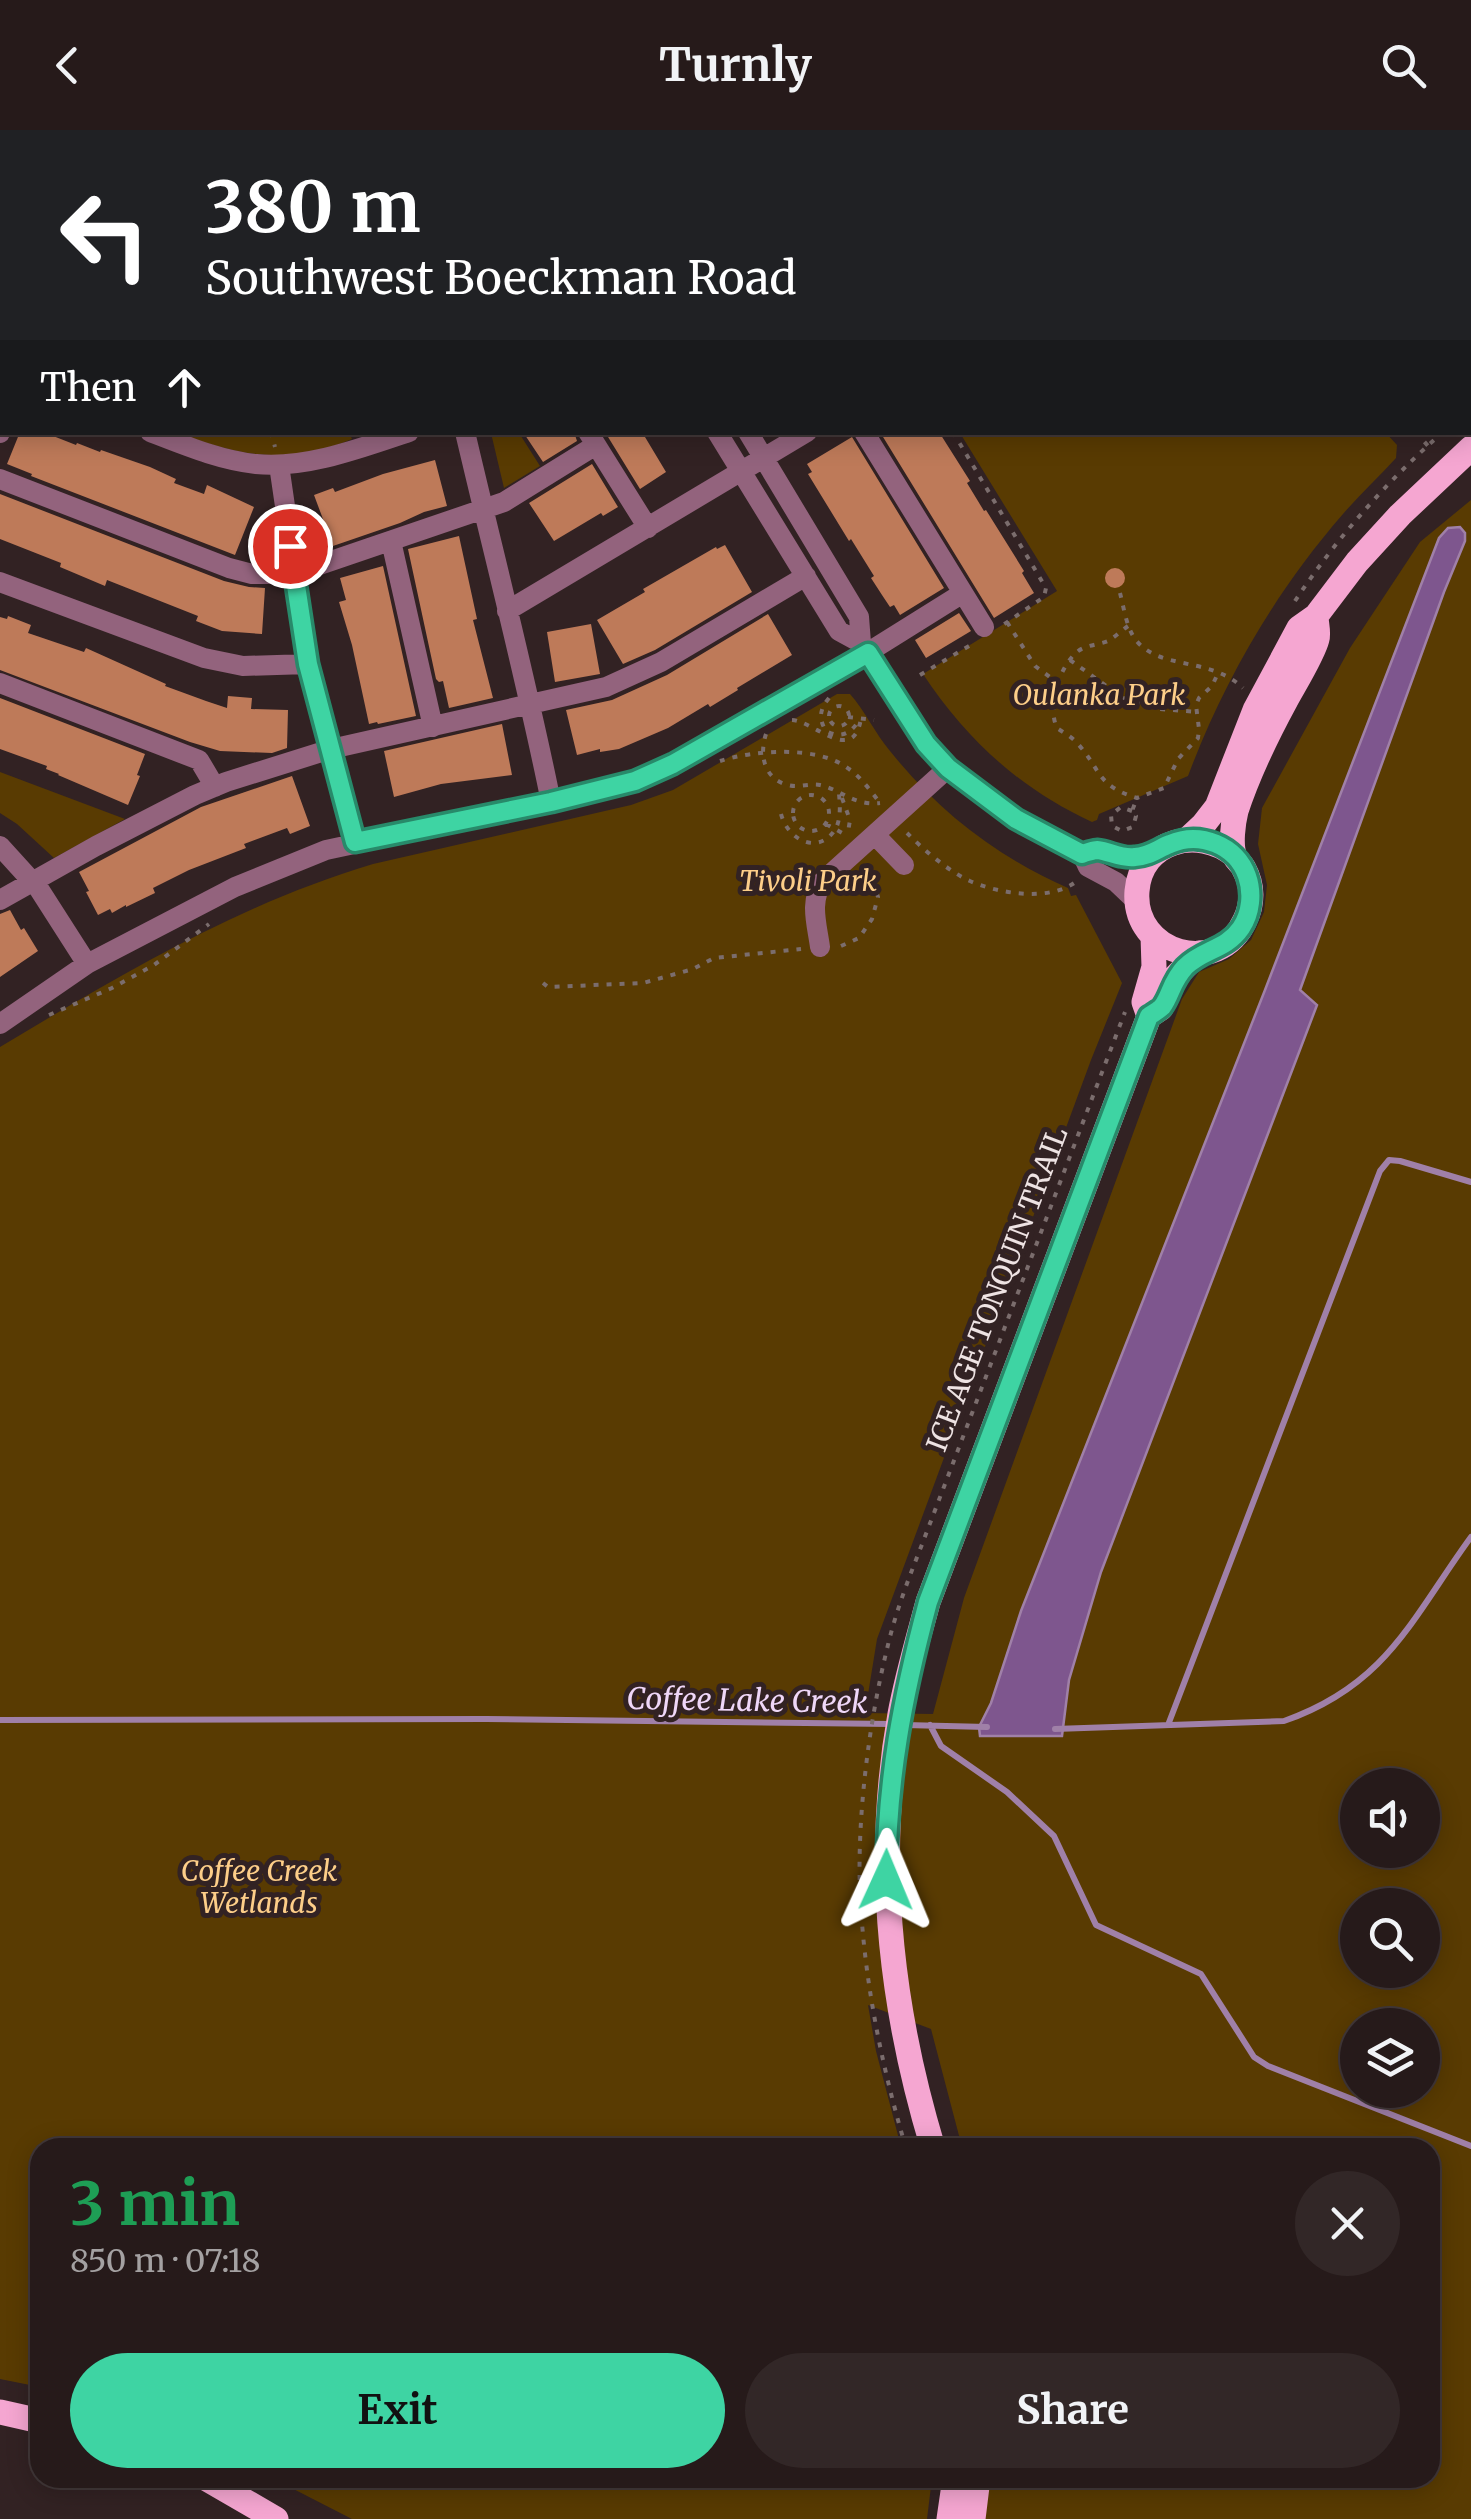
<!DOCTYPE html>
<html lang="en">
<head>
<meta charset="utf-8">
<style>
  :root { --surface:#261a1a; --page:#322727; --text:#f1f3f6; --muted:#a4a1a2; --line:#423839; --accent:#3ed4a3 }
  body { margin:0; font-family:Merriweather,serif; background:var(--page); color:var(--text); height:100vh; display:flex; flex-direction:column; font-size:38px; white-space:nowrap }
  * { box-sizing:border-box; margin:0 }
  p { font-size:32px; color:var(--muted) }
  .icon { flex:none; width:55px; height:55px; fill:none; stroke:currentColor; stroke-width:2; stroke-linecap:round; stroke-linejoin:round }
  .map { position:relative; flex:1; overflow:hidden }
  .side { position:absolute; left:30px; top:2008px; width:1410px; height:350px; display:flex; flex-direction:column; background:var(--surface); border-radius:30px; box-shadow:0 5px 25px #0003,0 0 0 2px var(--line) }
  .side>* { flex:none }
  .banner { position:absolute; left:0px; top:0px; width:1472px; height:305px; box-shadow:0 5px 25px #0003,0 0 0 2px var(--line); background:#202124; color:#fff; overflow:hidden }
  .fabs { position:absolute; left:1340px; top:1638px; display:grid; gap:20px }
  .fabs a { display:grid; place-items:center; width:100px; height:100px; border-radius:50%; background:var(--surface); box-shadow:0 5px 25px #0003,0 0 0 2px var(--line); font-size:50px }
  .pin { position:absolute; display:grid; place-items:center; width:85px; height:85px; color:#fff; margin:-42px; border:5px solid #fff; border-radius:50%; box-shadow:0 2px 10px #0007 }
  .me { position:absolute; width:110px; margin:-55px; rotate:1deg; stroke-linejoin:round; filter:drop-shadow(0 0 8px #0008) }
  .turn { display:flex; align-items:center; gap:35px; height:210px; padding:0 40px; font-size:45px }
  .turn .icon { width:130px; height:130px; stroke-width:2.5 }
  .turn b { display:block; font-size:70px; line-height:85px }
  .then { display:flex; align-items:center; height:95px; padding:0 40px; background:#0003; gap:20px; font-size:38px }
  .round { display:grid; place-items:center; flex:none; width:105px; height:105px; border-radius:52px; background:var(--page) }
  .summary { display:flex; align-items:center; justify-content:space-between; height:170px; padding:0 40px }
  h1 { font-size:60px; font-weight:700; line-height:75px; color:#1e9e55 }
  .primary-button { display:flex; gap:20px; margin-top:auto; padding:20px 40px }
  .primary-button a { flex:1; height:115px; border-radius:60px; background:var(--accent); color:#111; font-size:40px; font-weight:700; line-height:115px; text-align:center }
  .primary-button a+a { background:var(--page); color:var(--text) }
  header { display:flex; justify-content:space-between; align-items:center; height:130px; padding:0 40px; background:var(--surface); font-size:45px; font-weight:700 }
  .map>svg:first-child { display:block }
</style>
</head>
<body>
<header><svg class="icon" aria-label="back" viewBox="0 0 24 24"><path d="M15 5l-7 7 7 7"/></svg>Turnly<svg class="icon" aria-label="search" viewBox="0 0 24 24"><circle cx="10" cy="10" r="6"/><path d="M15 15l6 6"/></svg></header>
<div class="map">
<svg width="1471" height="2389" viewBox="0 0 1471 2389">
  <rect width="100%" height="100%" fill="#322223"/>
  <path fill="#593b02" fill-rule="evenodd" d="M349 302 352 309C289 336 239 326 178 303Z
    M1385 302 1397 315 1396 328C1379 347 1360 364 1343 384 1276 461 1224 550 1188 646L1099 684 1097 690 1092 692C1020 659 966 609 923 544L1057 461 960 303Z
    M491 303H519L540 336 504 358Z
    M1471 370V2389H984L989 2348H1430V2018L962 2017 931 1899 868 1875 876 1921 901 2017 40 2018V2257L0 2249V917C120 845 239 774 373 734L631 675 673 660 837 564H850C865 581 875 603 890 621 939 682 996 726 1068 758L1071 766 1076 765 1122 853 1091 930 877 1509 865 1583 933 1584 964 1468 1182 869 1199 842 1229 829 1251 810 1264 782 1267 755 1258 714 1262 678 1350 518 1420 412ZM1358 1655H1422V1720H1358ZM1358 1775H1422V1840H1358ZM1358 1895H1422V1960H1358Z
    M0 642 125 689 54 728 17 694 0 683Z
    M272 2348H932L927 2389H352Z"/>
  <path fill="#7e568e" stroke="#a080a8" stroke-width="2.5" d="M1460 397 1465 403V411L1444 462 1300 860 1317 875 1101 1442 1069 1550 1062 1606H980L979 1597 991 1573 1021 1481 1265 860 1439 408 1448 398Z"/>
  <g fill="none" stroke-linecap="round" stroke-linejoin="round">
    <path stroke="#a080a8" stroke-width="6" d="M0 1590 486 1589 892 1594
      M905 1595 987 1597
      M930 1595 941 1616 1007 1662 1054 1706 1096 1795 1201 1844 1254 1927 1268 1936 1471 2016
      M1168 1595 1380 1041 1389 1030 1400 1031 1471 1052
      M1055 1599 1284 1591C1387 1555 1412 1488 1471 1407"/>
  </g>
  <path fill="#be7a59" d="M20 302H43L76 315 77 313 100 322 101 320 150 337 176 349 174 353 204 364 207 355 254 377 235 425 31 346 32 344 7 334Z
    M523 302H574L577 311 543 332Z
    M605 302H642L666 342 640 359Z
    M880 302H939L970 351 967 353 984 381 986 380 1024 441 1022 443 1034 463 994 488Z
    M852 307 944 458 900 485 894 475 890 477 882 465 871 448 874 446 851 409 849 411 808 344 812 342 807 334Z
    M435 330 447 376 424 382 400 393 333 416 314 365 333 358 335 362 383 344Z
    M592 334 618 377 603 386 601 383 554 411 529 373Z
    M0 364 224 451 249 457 265 458 262 504 222 501 196 491 198 486 107 450 105 456 60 437 61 433 0 409Z
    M459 406 477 489 473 490 493 568 449 578 443 551 439 552 436 549 408 419Z
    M725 415 752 462 655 520 623 534 597 490 645 462 643 459 716 417 717 419Z
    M383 436 416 586 378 594 377 592 369 594 352 515 339 472 346 470 340 448Z
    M1105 448a10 10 0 1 1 20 0a10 10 0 1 1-20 0Z
    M959 483 971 501 926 528 915 510Z
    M768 484 792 525 737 558 738 560 710 577 708 574 668 598 619 619 600 622V619L577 625 566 580 612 570 667 545Z
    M8 486 31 495 28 503 84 522 86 518 166 554 165 556 206 571 227 578 228 566 252 568 251 579 288 580 287 618 272 623 220 621 190 612 0 540V487L7 489Z
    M591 494 600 544 555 552 547 502Z
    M0 568 145 624 137 645 140 646 128 675 58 645 59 644 46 639 47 636 0 619Z
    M502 594 512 645 441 654 394 667 384 621Z
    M292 646 310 696 290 704 287 698 244 714 246 718 189 740 153 758 155 763 126 777V775L112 783 110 779 98 785 86 762 89 761 79 742 201 677Z
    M10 780 21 800 24 798 38 821 0 847V784Z"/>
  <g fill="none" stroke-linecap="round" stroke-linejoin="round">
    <path stroke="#7b6d6d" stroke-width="4" stroke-dasharray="5 8" stroke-linecap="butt" d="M607 0 612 2
      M720 0 722 2
      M1213 0 1214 2
      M1454 0V2
      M677 2 681 0
      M739 2 743 0
      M771 2 772 0
      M1470 11 1471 12
      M1470 44 1471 47
      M0 150 2 151
      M1470 280 1471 279
      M271 302 275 317
      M953 302 1046 458 1044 467 1003 495
      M1416 302 1428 316
      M1120 463C1124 478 1126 496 1135 509 1159 541 1210 526 1243 558
      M1295 471C1336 409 1387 351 1443 302
      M1007 492 1035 536 1058 553
      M1128 496C1121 501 1115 507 1108 511 1098 515 1085 515 1077 522 1059 537 1047 577 1057 598 1064 603 1071 606 1077 613 1102 640 1095 655 1137 668L1164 658 1178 629 1198 608 1199 599 1196 575 1199 568 1212 556 1219 541
      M1070 530 1123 568 1160 579 1197 582
      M920 545 974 513
      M829 568C820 579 818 588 826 601 840 608 849 605 858 592
      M829 586a10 10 0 1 1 20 0a10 10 0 1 1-20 0Z
      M848 587 874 590
      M792 590C814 591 854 636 861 588
      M766 604C759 625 764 649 788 655 799 658 810 653 820 655 842 660 854 676 880 673
      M720 631C754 620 819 615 849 639 862 648 871 662 881 674
      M793 683a18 18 0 1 1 36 0a18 18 0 1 1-36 0Z
      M842 668 850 690 848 702
      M1132 681 1121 677 1111 685 1112 696 1122 701 1133 697 1136 686 1132 681 1137 668
      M781 684C788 711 820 726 836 698 841 688 840 674 839 664
      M826 694 844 704
      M907 703C924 720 948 741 970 751 1000 764 1050 772 1077 751
      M841 816 859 808 872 789 878 767 868 735
      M543 853 548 857 643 853 693 839 714 828 801 819
      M49 885 112 858 154 835 209 794
      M906 2018C881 1934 864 1849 860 1762 857 1686 869 1592 887 1519 895 1484 908 1450 921 1417L1125 882"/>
    <path stroke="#93637d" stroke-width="20" d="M98 0 104 2
      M403 0 405 2
      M531 0 532 2
      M562 0 564 2
      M1356 0 1357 2
      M359 2 361 0
      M900 2 904 0
      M1106 2 1111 0
      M1334 2 1339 0
      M0 64 2 65
      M0 245 2 246
      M150 302C184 315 219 330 256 334 306 339 361 318 409 302
      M465 302C494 426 526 548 551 672
      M588 302 648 398
      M717 302 839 501 861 513 926 614 948 638 1016 689 1082 724 1088 737 1116 752 1137 772
      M748 302 859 487 861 513
      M864 302 984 497
      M0 303 2 297
      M279 335 308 534 355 713
      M0 349 229 438 252 444H293L504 372 596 315
      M391 411 433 597
      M0 452 204 528 243 536 308 534
      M507 481 807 302
      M0 553 199 630 215 657
      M875 705 904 735
      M0 716 39 759 87 834
      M1082 724 1096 720 1121 727 1155 724
      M0 770 96 716 195 665 226 652 331 619 606 557 661 532 806 446
      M820 817C817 794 809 772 823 751L948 638
      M0 894 87 834 235 757 326 720 551 672 635 651 673 634 867 523 963 463"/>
    <path stroke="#f5a6d1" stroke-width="25" d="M1188 709 1203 695 1217 677 1255 580 1299 498 1316 486 1357 432 1400 385 1471 318
      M1234 725C1198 696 1141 710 1137 761 1132 824 1219 849 1245 790 1253 774 1253 755 1244 739 1242 734 1237 731 1235 727 1230 716 1233 693 1236 681 1248 644 1267 605 1286 570 1294 555 1313 525 1317 509 1319 503 1316 493 1316 486
      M1149 886 1144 872 1154 837 1153 806
      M933 2018C890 1876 874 1730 900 1584 907 1546 918 1509 928 1472L1149 886 1161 878 1176 846 1199 823
      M0 2282 40 2291
      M205 2348 276 2389
      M949 2389 955 2348
      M973 2389 978 2348"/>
  </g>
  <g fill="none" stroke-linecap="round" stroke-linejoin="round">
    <g stroke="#288a6a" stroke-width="25">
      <path id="route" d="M290 416 308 534 355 712 551 672 635 651 673 634 868 523 926 614 948 638 1016 689 1082 724C1084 723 1095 720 1097 720 1110 721 1120 729 1135 727 1150 726 1157 719 1170 714 1200 701 1236 715 1247 746 1253 763 1251 783 1241 798 1226 820 1203 819 1185 837 1171 852 1171 865 1162 877 1160 879 1151 885 1149 886L928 1472C902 1569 887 1649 886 1750"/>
    </g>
    <use href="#route" stroke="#3ed4a3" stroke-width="18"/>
  </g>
  <g text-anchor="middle" stroke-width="10" stroke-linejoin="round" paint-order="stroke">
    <g font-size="28" font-style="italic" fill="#fdce89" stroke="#322223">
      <text x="1099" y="575">Oulanka Park</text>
      <text x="808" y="761">Tivoli Park</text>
      <text x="259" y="1751">Coffee Creek<tspan x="259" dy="32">Wetlands</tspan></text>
    </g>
    <g font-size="28" fill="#eee3e3" stroke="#322223">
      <text transform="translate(997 1159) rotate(-69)" y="10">ICE AGE TONQUIN TRAIL</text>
    </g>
    <g font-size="30" font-style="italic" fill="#efd7f8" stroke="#322223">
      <text transform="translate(747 1571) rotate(1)" y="10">Coffee Lake Creek</text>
    </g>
  </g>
</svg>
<div class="fabs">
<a><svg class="icon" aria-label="sound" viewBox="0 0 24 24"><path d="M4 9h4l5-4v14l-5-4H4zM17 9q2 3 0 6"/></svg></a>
<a><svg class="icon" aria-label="search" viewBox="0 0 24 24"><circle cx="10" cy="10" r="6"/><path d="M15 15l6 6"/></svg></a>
<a><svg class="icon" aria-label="layers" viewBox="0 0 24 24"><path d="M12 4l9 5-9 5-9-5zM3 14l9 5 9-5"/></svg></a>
</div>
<div class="pin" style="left:290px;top:416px;background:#d93025"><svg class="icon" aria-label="arrive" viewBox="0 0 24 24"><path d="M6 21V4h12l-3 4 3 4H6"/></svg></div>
<svg class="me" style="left:886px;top:1750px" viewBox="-20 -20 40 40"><path d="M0-17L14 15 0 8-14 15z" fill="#3ed4a3" stroke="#fff" stroke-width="4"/></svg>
<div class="banner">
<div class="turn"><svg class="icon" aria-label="left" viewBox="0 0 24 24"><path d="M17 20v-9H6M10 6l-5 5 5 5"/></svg><div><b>380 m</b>Southwest Boeckman Road</div></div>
<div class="then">Then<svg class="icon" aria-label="ahead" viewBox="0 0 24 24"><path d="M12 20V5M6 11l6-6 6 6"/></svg></div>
</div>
<section class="side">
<div class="summary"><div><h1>3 min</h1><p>850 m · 07:18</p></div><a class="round"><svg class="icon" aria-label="close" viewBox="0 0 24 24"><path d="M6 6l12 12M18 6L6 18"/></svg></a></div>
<div class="primary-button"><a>Exit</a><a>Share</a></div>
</section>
</div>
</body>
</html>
